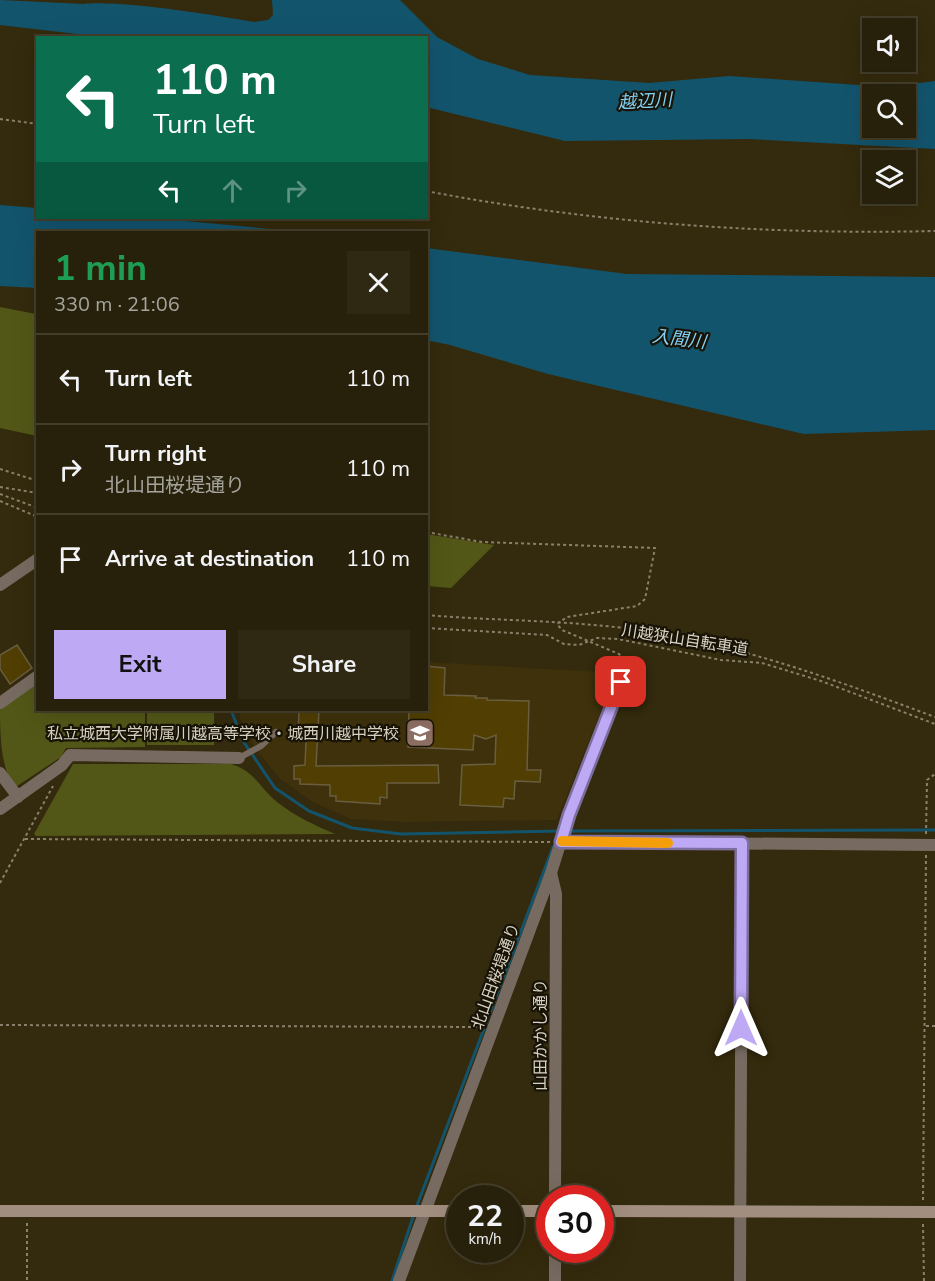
<!DOCTYPE html>
<html lang="en">
<head>
<meta charset="utf-8">
<style>
  :root { --surface:#27200a; --page:#2f2813; --text:#f1f3f6; --muted:#a4a39c; --line:#433e2b; --accent:#bea9f4 }
  body { margin:0; font-family:"Nunito Sans","Noto Sans JP",sans-serif; background:var(--page); color:var(--text); height:100vh; display:flex; flex-direction:column; font-size:22px; white-space:nowrap }
  * { box-sizing:border-box; margin:0 }
  p { font-size:20px; color:var(--muted) }
  .icon { flex:none; width:33px; height:33px; fill:none; stroke:currentColor; stroke-width:2; stroke-linecap:round; stroke-linejoin:round }
  .map { position:relative; flex:1; overflow:hidden }
  .drawer { position:absolute; left:36px; top:231px; width:392px; height:480px; display:flex; flex-direction:column; background:var(--surface); border-radius:0px; box-shadow:0 6px 24px #0002,0 0 0 2px var(--line) }
  .drawer>* { flex:none }
  .guide { position:absolute; left:36px; top:36px; width:392px; height:183px; border-radius:0px; box-shadow:0 6px 24px #0002,0 0 0 2px var(--line); background:#0b6e4f; color:#fff; overflow:hidden }
  .controls { position:absolute; left:862px; top:18px; display:grid; gap:12px }
  .controls a { display:grid; place-items:center; width:54px; height:54px; border-radius:0px; background:var(--surface); box-shadow:0 6px 24px #0002,0 0 0 2px var(--line); font-size:30px }
  .speed { position:absolute; left:446px; top:1185px; display:flex; gap:12px; font-size:30px; font-weight:700; text-align:center }
  .speed>* { display:grid; place-content:center; width:78px; height:78px; border-radius:50%; background:var(--surface); box-shadow:0 6px 24px #0002,0 0 0 2px var(--line); line-height:1 }
  .speed small { font-size:15px; font-weight:400 }
  .speed .limit { border:9px solid #d22; background:#fff; color:#111 }
  .pin { position:absolute; display:grid; place-items:center; width:51px; height:51px; color:#fff; margin:-26px; border-radius:12px; box-shadow:0 3px 9px #0006 }
  .me { position:absolute; width:66px; margin:-33px; rotate:0deg; stroke-linejoin:round; filter:drop-shadow(0 0 4px #0008) }
  .turn { display:flex; align-items:center; gap:21px; height:126px; padding:0 18px; font-size:27px }
  .turn .icon { width:78px; height:78px; stroke-width:2.5 }
  .turn b { display:block; font-size:42px; line-height:51px }
  .lanes { display:flex; align-items:center; height:57px; padding:0 18px; background:#0003; justify-content:center; gap:30px; direction:ltr }
  .lanes .off { opacity:.35 }
  .round { display:grid; place-items:center; flex:none; width:63px; height:63px; border-radius:0px; background:var(--page) }
  .headline { display:flex; align-items:center; justify-content:space-between; height:102px; padding:0 18px }
  h1 { font-size:36px; font-weight:700; line-height:45px; color:#1e9e55 }
  .primary-button { display:flex; gap:12px; margin-top:auto; padding:12px 18px }
  .primary-button a { flex:1; height:69px; border-radius:0px; background:var(--accent); color:#111; font-size:24px; font-weight:700; line-height:69px; text-align:center }
  .primary-button a+a { background:var(--page); color:var(--text) }
  ul { padding:0; list-style:none }
  li { display:flex; align-items:center; gap:18px; height:90px; padding:0 18px; border-top:2px solid var(--line) }
  li div { flex:1 }
  li b { display:block; font-size:22px }
  li em { font-style:normal }
  .map>svg:first-child { display:block }
</style>
</head>
<body>
<div class="map">
<svg width="935" height="1281" viewBox="0 0 935 1281">
  <rect width="100%" height="100%" fill="#342a0d"/>
  <path fill="#3e310b" d="M426 662 616 673 557 820 403 822 351 819 313 802 280 779 256 749 240 718 239 710H426Z"/>
  <path fill="#525717" d="M0 307 36 314 37 309V436L0 428Z
    M426 534 494 545 451 588 426 586Z
    M37 681 38 710H145V747L66 748 61 757 17 786C0 776 0 729 0 707Z
    M147 710H214V745H147Z
    M73 764H231C256 772 258 786 277 802 295 816 314 825 335 834L36 836 34 834Z"/>
  <path fill="#13546d" fill-rule="evenodd" d="M0 0 84 4C120 0 213 15 254 22L268 20 273 15 272 0H400L437 37 478 59 530 75 649 83 729 76 887 87 935 81V149L749 139 565 141 426 107V38H111L0 25ZM873 94H906V128H873Z
    M0 205 37 208 38 218H153L303 232H38L37 288 0 286Z
    M426 248 627 274 935 277V430L804 434 548 374 450 345 426 340Z"/>
  <g fill="none" stroke-linecap="round" stroke-linejoin="round">
    <path stroke="#13546d" stroke-width="3" d="M231 710 243 741 275 788 309 811 352 828 401 834 562 831
      M568 831 935 830
      M416 1208 553 847
      M392 1281 414 1214"/>
  </g>
  <path fill="#503e03" stroke="#695e40" stroke-width="1.5" d="M17 645 32 668 10 684 0 669V655Z
    M426 666 445 668 444 695 476 696 475 698H487V700L529 701 527 770H541L540 782 515 781 514 799 504 798 503 807 460 805 462 765 495 764 496 735 486 739 474 735 473 750 408 747 409 710H426Z
    M299 710H319L316 766 438 765 439 783H387V798L380 797V804L336 801V796H330V785L300 784V779H294V766L305 765 306 741H298Z"/>
  <g fill="none" stroke-linecap="round" stroke-linejoin="round">
    <path stroke="#89816b" stroke-width="2" stroke-dasharray="3 3" stroke-linecap="butt" d="M0 119 38 124
      M426 191C594 223 765 235 935 231
      M0 469 38 481
      M0 487 38 493
      M0 494 38 508
      M0 501 38 517
      M426 532 482 542 655 548 645 599 637 606 567 617 557 624 562 630 619 654 625 661V671
      M426 615C497 621 569 620 639 630 742 645 838 681 935 717
      M426 628 547 635 564 644 579 645 597 638 618 639 721 660 762 663 821 681 935 724
      M926 834 927 780 935 774
      M25 839 550 842
      M0 883 53 786
      M0 1025 481 1027
      M926 1026H935
      M923 1200 926 855
      M27 1223V1281
      M923 1224 924 1281"/>
    <path stroke="#776b61" stroke-width="6" d="M239 758 261 746 276 732"/>
    <path stroke="#776b61" stroke-width="12" d="M0 585 38 559
      M0 703 38 676
      M0 773 18 797
      M0 809 62 765 70 755 239 758
      M561 842 935 845
      M551 873 556 894 555 1198
      M399 1281 551 873 569 815 621 682
      M555 1281V1250
      M740 1281 742 843"/>
    <path stroke="#a18e7f" stroke-width="12" d="M0 1211H459
      M510 1211H549
      M600 1211 935 1212"/>
  </g>
  <g fill="none" stroke-linecap="round" stroke-linejoin="round">
    <g stroke="#7c6e9f" stroke-width="15">
      <path id="route" d="M621 682 569 815 561 842 742 843 741 1028"/>
    </g>
    <use href="#route" stroke="#bea9f4" stroke-width="10"/>
    <path stroke="#f59e0b" stroke-width="10" d="M562 841 668 843"/>
  </g>
  <defs>
    <g id="school-square" transform="scale(1.5)"><rect x="-9" y="-9" width="18" height="18" rx="4" fill="#8d6e63" stroke="#181307"/><path d="M0-5L7-2L0 1L-7-2ZM-4 1L0 2.5L4 1V4Q0 6-4 4Z" fill="#fff"/></g>
  </defs>
  <g fill-rule="evenodd">
    <use href="#school-square" x="420" y="733"/>
  </g>
  <g text-anchor="middle" stroke-width="4.5" stroke-linejoin="round" paint-order="stroke">
    <g font-size="16" fill="#d8d2c2" stroke="#181307">
      <text transform="translate(685 639) rotate(9)" y="6">川越狭山自転車道</text>
      <text transform="translate(495 976) rotate(-70)" y="6">北山田桜堤通り</text>
      <text transform="translate(540 1035) rotate(-90)" y="6">山田かかし通り</text>
    </g>
    <g font-size="16" fill="#d8d2c2" stroke="#181307" text-anchor="end">
      <text x="399" y="739">私立城西大学附属川越高等学校・城西川越中学校</text>
    </g>
    <g font-size="18" font-style="italic" fill="#82d0f4" stroke="#181307">
      <text transform="translate(645 101) rotate(-3)" y="6">越辺川</text>
      <text transform="translate(679 339) rotate(7)" y="6">入間川</text>
    </g>
  </g>
</svg>
<div class="controls">
<a><svg class="icon" aria-label="sound" viewBox="0 0 24 24"><path d="M4 9h4l5-4v14l-5-4H4zM17 9q2 3 0 6"/></svg></a>
<a><svg class="icon" aria-label="search" viewBox="0 0 24 24"><circle cx="10" cy="10" r="6"/><path d="M15 15l6 6"/></svg></a>
<a><svg class="icon" aria-label="layers" viewBox="0 0 24 24"><path d="M12 4l9 5-9 5-9-5zM3 14l9 5 9-5"/></svg></a>
</div>
<div class="speed"><div>22<small>km/h</small></div><div class="limit">30</div></div>
<div class="pin" style="left:621px;top:682px;background:#d93025"><svg class="icon" aria-label="arrive" viewBox="0 0 24 24"><path d="M6 21V4h12l-3 4 3 4H6"/></svg></div>
<svg class="me" style="left:741px;top:1028px" viewBox="-20 -20 40 40"><path d="M0-17L14 15 0 8-14 15z" fill="#bea9f4" stroke="#fff" stroke-width="4"/></svg>
<div class="guide">
<div class="turn"><svg class="icon" aria-label="left" viewBox="0 0 24 24"><path d="M17 20v-9H6M10 6l-5 5 5 5"/></svg><div><b>110 m</b>Turn left</div></div>
<div class="lanes"><svg class="icon" aria-label="left" viewBox="0 0 24 24"><path d="M17 20v-9H6M10 6l-5 5 5 5"/></svg><svg class="icon off" aria-label="ahead" viewBox="0 0 24 24"><path d="M12 20V5M6 11l6-6 6 6"/></svg><svg class="icon off" aria-label="right" viewBox="0 0 24 24"><path d="M7 20v-9h11M14 6l5 5-5 5"/></svg></div>
</div>
<section class="drawer">
<div class="headline"><div><h1>1 min</h1><p>330 m · 21:06</p></div><a class="round"><svg class="icon" aria-label="close" viewBox="0 0 24 24"><path d="M6 6l12 12M18 6L6 18"/></svg></a></div>
<ul>
<li><svg class="icon" aria-label="left" viewBox="0 0 24 24"><path d="M17 20v-9H6M10 6l-5 5 5 5"/></svg><div><b>Turn left</b></div><em>110 m</em></li>
<li><svg class="icon" aria-label="right" viewBox="0 0 24 24"><path d="M7 20v-9h11M14 6l5 5-5 5"/></svg><div><b>Turn right</b><p>北山田桜堤通り</p></div><em>110 m</em></li>
<li><svg class="icon" aria-label="arrive" viewBox="0 0 24 24"><path d="M6 21V4h12l-3 4 3 4H6"/></svg><div><b>Arrive at destination</b></div><em>110 m</em></li>
</ul>
<div class="primary-button"><a>Exit</a><a>Share</a></div>
</section>
</div>
</body>
</html>
